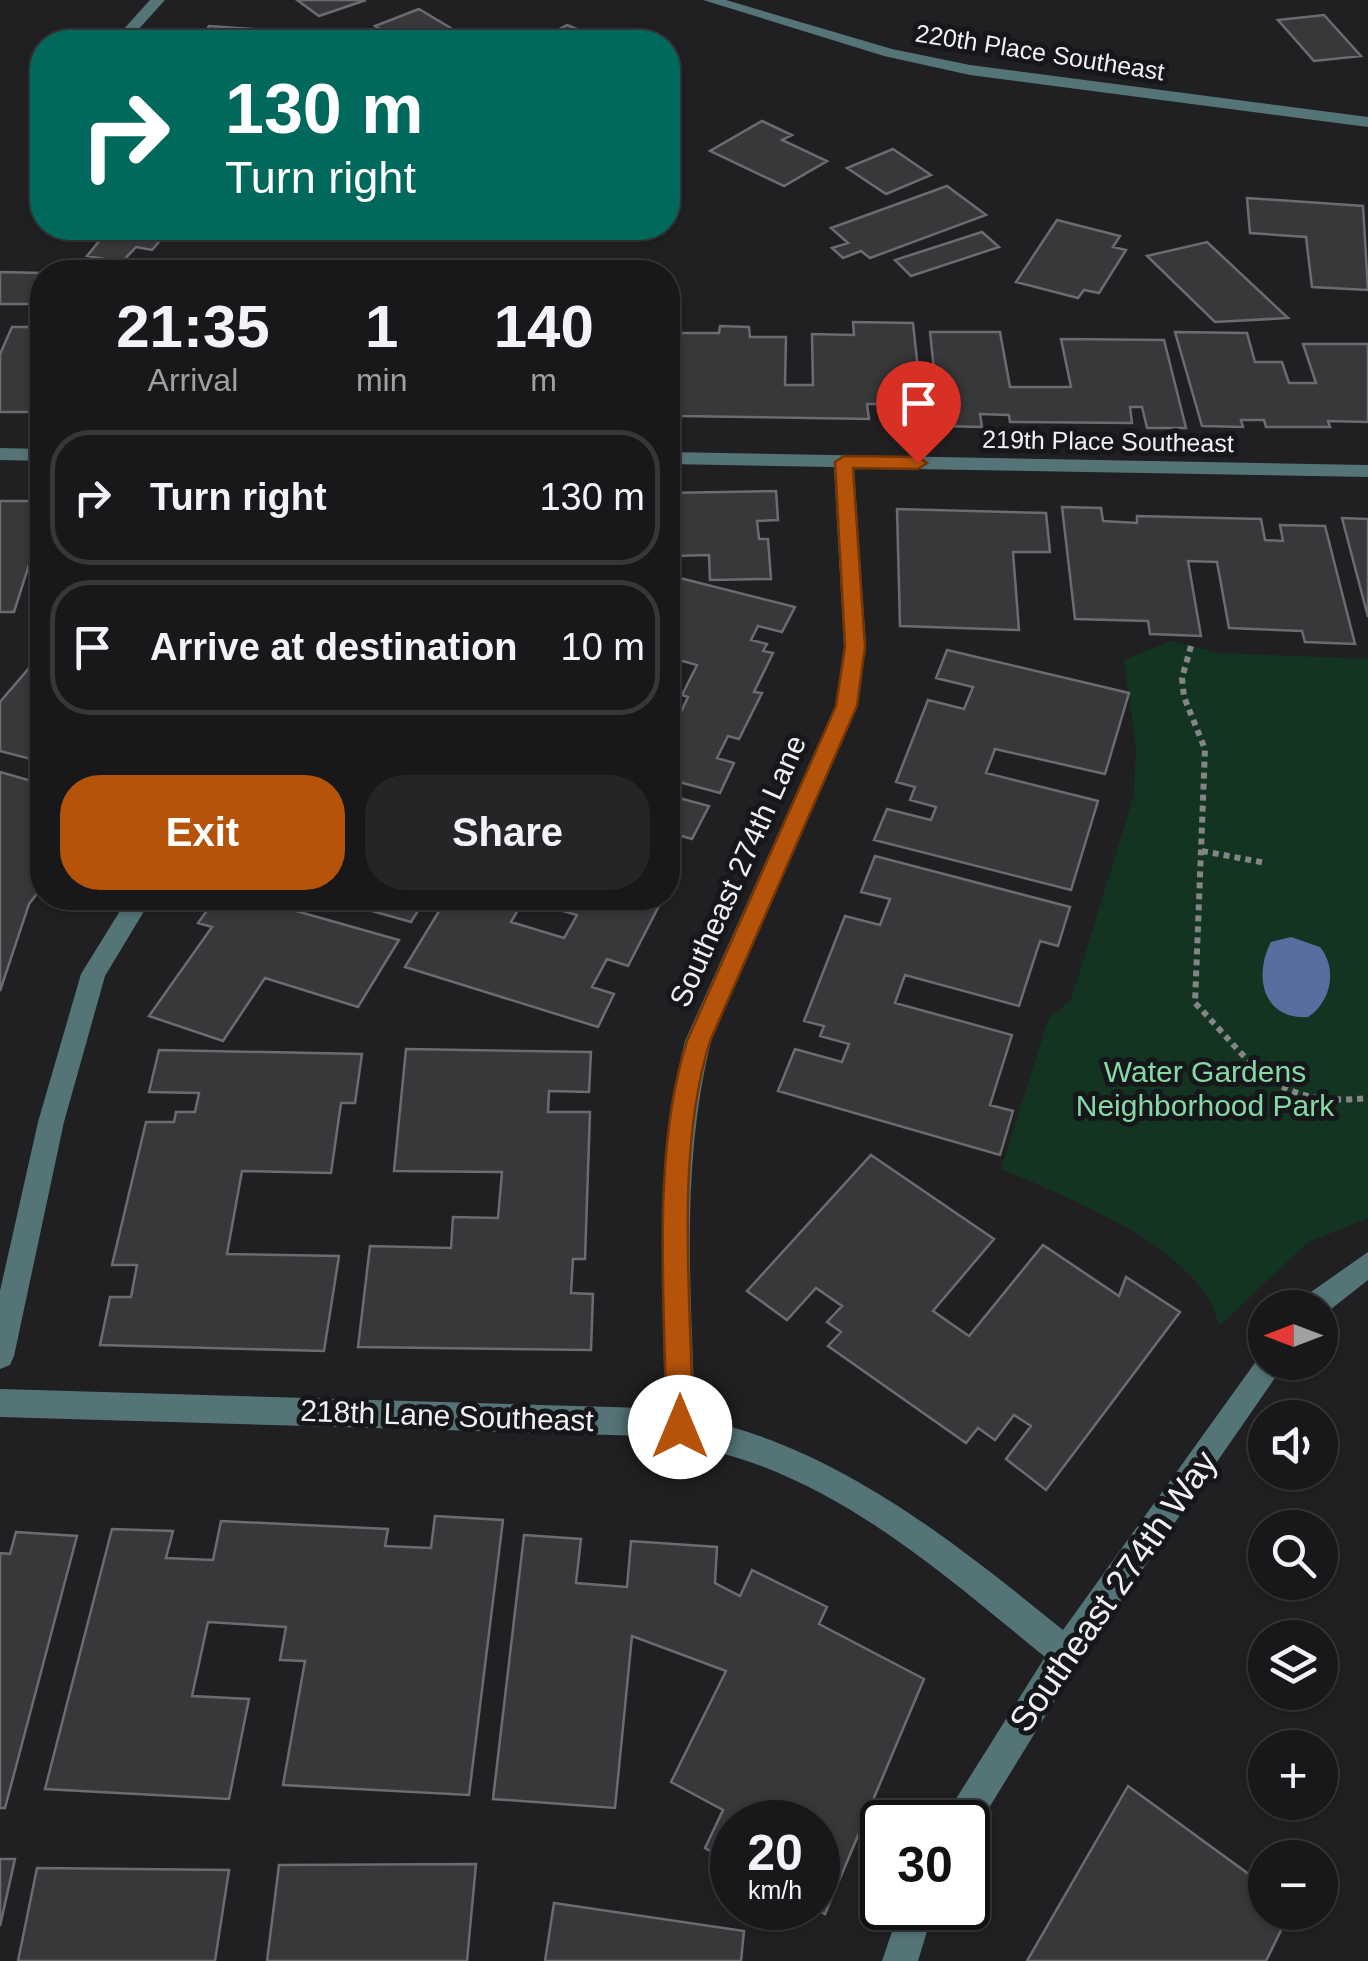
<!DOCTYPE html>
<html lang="en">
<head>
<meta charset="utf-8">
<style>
  :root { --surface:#18181a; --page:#252527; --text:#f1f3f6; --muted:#9fa0a2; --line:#363739; --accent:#b45309 }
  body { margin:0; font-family:Arial,sans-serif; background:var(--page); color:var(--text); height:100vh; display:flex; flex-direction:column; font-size:38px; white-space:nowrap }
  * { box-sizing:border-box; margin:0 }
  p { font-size:32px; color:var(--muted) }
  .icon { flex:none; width:55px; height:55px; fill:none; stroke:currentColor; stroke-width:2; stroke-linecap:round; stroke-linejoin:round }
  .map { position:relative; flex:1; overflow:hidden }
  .details { position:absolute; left:30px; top:260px; width:650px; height:650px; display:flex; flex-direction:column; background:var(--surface); border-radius:40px; box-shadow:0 2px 8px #0004,0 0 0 2px var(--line) }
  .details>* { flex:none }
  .hud { position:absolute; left:30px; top:30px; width:650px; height:210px; border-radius:40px; box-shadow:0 2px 8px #0004,0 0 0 2px var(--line); background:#00695c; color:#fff; overflow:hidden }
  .needle { width:65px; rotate:270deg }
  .controls { position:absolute; left:1248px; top:1290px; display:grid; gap:20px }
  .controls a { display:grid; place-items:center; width:90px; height:90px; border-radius:50%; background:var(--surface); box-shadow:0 2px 8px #0004,0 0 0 2px var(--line); font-size:50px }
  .speed { position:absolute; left:710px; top:1800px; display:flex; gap:20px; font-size:50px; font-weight:700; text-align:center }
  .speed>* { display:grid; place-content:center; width:130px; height:130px; border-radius:50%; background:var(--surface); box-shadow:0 2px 8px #0004,0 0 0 2px var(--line); line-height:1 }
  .speed small { font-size:25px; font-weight:400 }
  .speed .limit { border:5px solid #111; border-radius:15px; background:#fff; color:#111 }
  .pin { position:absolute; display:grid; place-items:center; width:85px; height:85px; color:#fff; margin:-102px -42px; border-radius:50% 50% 50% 0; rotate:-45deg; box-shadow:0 0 10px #0007 }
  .pin .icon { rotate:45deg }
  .me { position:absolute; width:110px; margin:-55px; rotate:0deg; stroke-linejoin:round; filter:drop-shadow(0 0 8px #0008) }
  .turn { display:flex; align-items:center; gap:35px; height:210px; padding:0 30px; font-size:45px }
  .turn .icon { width:130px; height:130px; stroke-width:2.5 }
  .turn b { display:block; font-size:70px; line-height:85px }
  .eta { display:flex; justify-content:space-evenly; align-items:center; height:170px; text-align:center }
  .eta b { font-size:60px; font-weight:800; line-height:70px }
  .primary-button { display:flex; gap:20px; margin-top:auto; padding:20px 30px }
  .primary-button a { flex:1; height:115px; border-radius:40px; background:var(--accent); color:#fff; font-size:40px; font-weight:800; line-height:115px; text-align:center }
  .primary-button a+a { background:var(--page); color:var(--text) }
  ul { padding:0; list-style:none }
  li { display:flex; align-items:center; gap:30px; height:135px; margin:0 20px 15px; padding:0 10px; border:5px solid var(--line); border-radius:40px }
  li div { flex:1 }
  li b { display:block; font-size:38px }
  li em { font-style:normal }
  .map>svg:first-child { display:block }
</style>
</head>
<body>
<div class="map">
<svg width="1368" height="1961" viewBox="0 0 1368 1961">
  <rect width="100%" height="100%" fill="#202023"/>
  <path fill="#133421" d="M1171 641 1218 653 1368 659V1218L1308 1242 1219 1326C1204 1250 1066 1196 1001 1169L1049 1018 1071 1000 1134 795 1136 748 1124 660Z"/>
  <path fill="#586e9f" d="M1291 937 1320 947C1338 969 1331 1002 1308 1017 1263 1020 1253 976 1271 942Z"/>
  <path fill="#37383a" stroke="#6b6c6f" stroke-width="2.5" d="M297 0H366L319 16Z
    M419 9 474 42H400L375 26Z
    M1324 15 1361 56 1314 61 1278 20Z
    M567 25 609 42H534Z
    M209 26 265 30 258 42H199Z
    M762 121 792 135 782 140 827 161 784 186 710 151Z
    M893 149 931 175 886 194 847 168Z
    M947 186 986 215 870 258 861 251 843 258 832 248 848 243 831 228Z
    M1247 198 1363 206 1368 290 1312 287 1306 237 1250 233Z
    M1057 220 1120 236 1113 247 1126 250 1099 293 1084 290 1078 298 1016 282Z
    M53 228H171L152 250 136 247 122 262 87 256 100 240 50 231Z
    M982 232 999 247 911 276 895 260Z
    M1207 242 1288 318 1215 322 1147 256Z
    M0 272 42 273V304H0Z
    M853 322 913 323 924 425H885L884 404H867L869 419 679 416 681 333H719L720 326 749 327 750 337H786L785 385H813L812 334 854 335Z
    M12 327H42V422H37L40 412H0V354Z
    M930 332H1000L1010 387H1071L1061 339 1164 340 1186 428H1147L1142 407H1130L1132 423 1010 422 1009 415 980 414 982 427 940 426Z
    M1175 332 1247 333 1255 362H1282L1289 383H1316L1303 344H1368V422L1328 421 1330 427H1266L1264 420H1241L1243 427 1202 426Z
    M776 491 778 520 757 521 759 539H768L771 579 710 580 709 555 673 556 672 543H668V493Z
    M0 501H42V524L14 612H0Z
    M1062 507 1101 508 1103 521 1137 523V516L1261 519 1265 540 1283 541 1280 525 1325 526 1355 644 1305 642 1302 631 1229 628 1217 562 1188 561 1201 636 1150 634 1148 621 1075 619Z
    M897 509 1046 513 1050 552H1013L1019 630 900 626Z
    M1342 518 1368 519V617Z
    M668 575 795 607 782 632 758 626 751 640 767 644 763 651 773 653 754 692 762 693 739 739 728 736 717 758 734 763 720 793 668 779V713L679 716 688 697 682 695 697 665 668 657Z
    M947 650 1129 693 1105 774 995 749 986 773 1098 801 1071 890 874 840 887 809 931 820 936 807 910 800 915 787 896 782 928 700 964 709 973 687 936 678Z
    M36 660 42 662V762L0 751V702Z
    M0 772 42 784V887L29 904 0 991Z
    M668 795 709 806 692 839 668 832Z
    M875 856 1070 907 1058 946 1040 941 1019 1006 905 975 895 1003 1012 1035 990 1105 1013 1111 1000 1155 778 1091 795 1049 842 1062 849 1044 820 1036 824 1026 804 1021 845 916 880 925 890 899 861 892Z
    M216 898H250L399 940 358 1007 265 978 223 1041 149 1016 212 927 198 923Z
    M326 898H426L411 922Z
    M447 898H525L511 922 564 938 577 915 563 911 571 898H663L628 966 607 959 592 987 614 994 598 1027 405 967Z
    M406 1049 591 1052 589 1092 549 1091 548 1112H590L585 1259H573L571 1293 593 1294 591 1350 358 1347 370 1246 451 1248 453 1217 498 1218 502 1172 394 1171Z
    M159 1050 362 1054 355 1103H341L331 1173 242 1171 227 1254 339 1256 324 1351 100 1345 110 1297H131L137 1265H112L146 1122H174L176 1112H195L199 1093 149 1092Z
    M871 1155 994 1239 933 1311 969 1336 1043 1245 1119 1296 1126 1277 1180 1312 1046 1490 1006 1459 1031 1426 1014 1415 995 1440 978 1428 966 1443 828 1346 841 1332 827 1322 842 1306 816 1288 787 1320 747 1291Z
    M435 1516 503 1520 469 1795 283 1785 305 1661 280 1660 286 1627 208 1622 192 1696 249 1699 229 1799 45 1789 112 1529 173 1531 166 1558 213 1560 221 1521 388 1529 385 1546 431 1548Z
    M16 1532 77 1536 5 1808H0V1553L10 1554Z
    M524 1535 581 1539 576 1583 627 1587 631 1541 717 1547 715 1583 740 1596 752 1570 827 1607 819 1624 924 1679 825 1914 813 1908H818V1822H732V1864L705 1848 723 1810 671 1782 726 1671 632 1636 615 1808 493 1799Z
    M1128 1786 1265 1886V1912H1290L1266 1961H1027Z
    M0 1859H15L0 1926Z
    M476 1864 467 1961H267L279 1865Z
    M37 1868 229 1870 215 1961H18Z
    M554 1903 744 1931 741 1961H545Z"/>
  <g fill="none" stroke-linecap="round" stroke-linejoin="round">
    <path stroke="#848587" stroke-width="6" stroke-dasharray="6 5" stroke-linecap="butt" d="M1191 646 1182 678 1184 697 1205 749 1195 1003C1256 1066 1272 1108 1368 1098
      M1202 851 1266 863"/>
    <path fill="#557478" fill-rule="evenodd" d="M150 0H165L127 42H112Z
      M703 0H726L892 49 970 65 1368 117V127L970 75 884 56Z
      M0 448 42 449V461L0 460Z
      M668 452 1368 465V477L854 468 866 647 857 707 711 1041C680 1166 691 1291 695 1418 837 1447 953 1541 1063 1630L1262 1353 1265 1351V1362H1286L1077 1664 973 1834 968 1836V1822H944L949 1810 1045 1657C958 1586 870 1508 764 1467 725 1452 685 1444 644 1436L0 1417V1389L644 1408 665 1412C663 1287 654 1164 685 1041L835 707 844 647 834 467 668 464Z
      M128 898H152L105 976 64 1122 14 1356 10 1365 0 1369V1291L38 1122 81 974Z
      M1368 1252V1280L1321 1317 1320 1308H1297L1301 1299Z
      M900 1908H934L918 1961H882Z"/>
  </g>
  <path fill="#b45309" stroke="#753606" stroke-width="2.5" d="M844 456 918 457 927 463 918 469 853 468 865 647 857 706 710 1041C674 1157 692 1305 693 1427L689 1436 680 1440 670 1436 666 1427C666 1305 650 1157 687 1041L836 706 845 647 835 462Z"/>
  <g text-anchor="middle" stroke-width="10" stroke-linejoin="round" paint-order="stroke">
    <g font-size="25" fill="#f0f1f3" stroke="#16171a">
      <text transform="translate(1040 52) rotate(9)" y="9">220th Place Southeast</text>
      <text transform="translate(1108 441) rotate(1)" y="9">219th Place Southeast</text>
    </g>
    <g font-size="30" fill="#f0f1f3" stroke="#16171a">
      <text transform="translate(738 871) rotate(-66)" y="10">Southeast 274th Lane</text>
      <text transform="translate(447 1416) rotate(2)" y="10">218th Lane Southeast</text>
    </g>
    <g font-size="30" fill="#86d9a5" stroke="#16171a">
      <text x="1205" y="1082">Water Gardens<tspan x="1205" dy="34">Neighborhood Park</tspan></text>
    </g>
    <g font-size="35" fill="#f0f1f3" stroke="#16171a">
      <text transform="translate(1113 1591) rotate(-55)" y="12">Southeast 274th Way</text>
    </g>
  </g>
</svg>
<div class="controls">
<a><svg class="needle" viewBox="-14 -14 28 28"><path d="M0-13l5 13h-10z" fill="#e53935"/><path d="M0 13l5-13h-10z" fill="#9fa0a2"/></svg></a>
<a><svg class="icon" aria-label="sound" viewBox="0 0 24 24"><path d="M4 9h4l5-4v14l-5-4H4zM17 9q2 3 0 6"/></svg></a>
<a><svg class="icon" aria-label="search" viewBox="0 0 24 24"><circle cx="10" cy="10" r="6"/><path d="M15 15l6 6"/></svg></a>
<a><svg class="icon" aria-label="layers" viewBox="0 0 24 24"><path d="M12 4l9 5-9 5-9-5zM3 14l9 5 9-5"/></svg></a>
<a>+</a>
<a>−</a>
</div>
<div class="speed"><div>20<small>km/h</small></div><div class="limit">30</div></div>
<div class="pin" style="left:918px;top:463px;background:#d93025"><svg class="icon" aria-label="arrive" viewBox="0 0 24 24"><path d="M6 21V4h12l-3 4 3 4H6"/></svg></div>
<svg class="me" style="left:680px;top:1427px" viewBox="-20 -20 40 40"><circle r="19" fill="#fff"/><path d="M0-13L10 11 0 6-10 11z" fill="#b45309"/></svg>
<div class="hud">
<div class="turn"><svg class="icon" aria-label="right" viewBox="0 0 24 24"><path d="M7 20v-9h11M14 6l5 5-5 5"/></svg><div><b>130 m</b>Turn right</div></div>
</div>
<section class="details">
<div class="eta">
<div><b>21:35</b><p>Arrival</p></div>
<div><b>1</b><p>min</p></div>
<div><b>140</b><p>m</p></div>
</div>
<ul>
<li><svg class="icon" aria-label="right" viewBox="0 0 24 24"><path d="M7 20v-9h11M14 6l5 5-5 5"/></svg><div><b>Turn right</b></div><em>130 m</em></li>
<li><svg class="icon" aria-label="arrive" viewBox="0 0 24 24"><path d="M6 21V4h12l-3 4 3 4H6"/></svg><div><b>Arrive at destination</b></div><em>10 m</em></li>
</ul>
<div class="primary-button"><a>Exit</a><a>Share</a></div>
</section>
</div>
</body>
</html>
